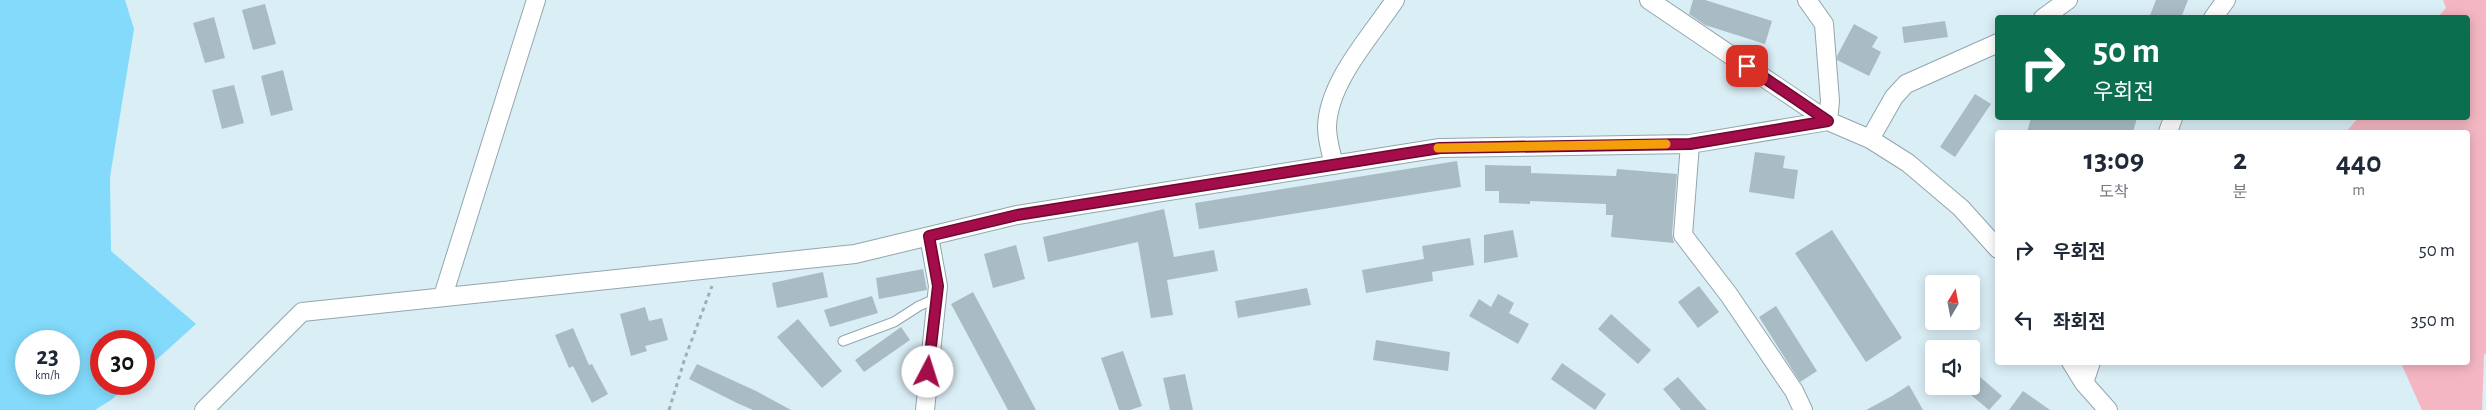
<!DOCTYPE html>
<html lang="ko">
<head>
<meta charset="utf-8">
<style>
  :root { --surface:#fff; --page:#f2f2f3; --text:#1f2937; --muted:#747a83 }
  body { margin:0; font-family:"Alegreya Sans","Noto Sans KR",sans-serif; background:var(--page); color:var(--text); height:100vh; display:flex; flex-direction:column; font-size:19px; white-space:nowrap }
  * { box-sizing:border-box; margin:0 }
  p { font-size:16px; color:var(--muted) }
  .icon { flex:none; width:28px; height:28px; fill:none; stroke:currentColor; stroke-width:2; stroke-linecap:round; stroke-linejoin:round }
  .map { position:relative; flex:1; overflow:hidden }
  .drawer { position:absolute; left:1995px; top:130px; width:475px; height:235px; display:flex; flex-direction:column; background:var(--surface); border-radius:5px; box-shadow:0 2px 12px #0003 }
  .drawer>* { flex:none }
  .top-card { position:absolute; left:1995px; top:15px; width:475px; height:105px; border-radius:5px; box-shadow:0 2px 12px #0003; background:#0b6e4f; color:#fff; overflow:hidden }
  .needle { width:32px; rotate:10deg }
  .fabs { position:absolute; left:1925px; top:275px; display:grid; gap:10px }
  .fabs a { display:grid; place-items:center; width:55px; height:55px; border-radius:5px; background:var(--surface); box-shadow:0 2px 12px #0003; font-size:25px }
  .speed { position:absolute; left:15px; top:330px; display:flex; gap:10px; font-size:25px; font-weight:700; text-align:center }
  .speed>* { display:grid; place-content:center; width:65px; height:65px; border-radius:50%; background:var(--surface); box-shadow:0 2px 12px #0003; line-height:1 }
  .speed small { font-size:12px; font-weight:400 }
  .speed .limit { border:8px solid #d22; background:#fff; color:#111 }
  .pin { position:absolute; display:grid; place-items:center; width:42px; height:42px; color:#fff; margin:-21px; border-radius:10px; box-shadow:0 2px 8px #0006 }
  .me { position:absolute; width:55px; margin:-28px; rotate:5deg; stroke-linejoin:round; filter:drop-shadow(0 0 4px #0008) }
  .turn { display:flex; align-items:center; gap:18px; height:105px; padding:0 15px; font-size:22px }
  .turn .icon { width:65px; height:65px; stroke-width:2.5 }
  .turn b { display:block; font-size:35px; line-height:42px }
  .eta { display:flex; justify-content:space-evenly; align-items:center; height:85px; text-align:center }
  .eta b { font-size:30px; font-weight:600; line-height:35px }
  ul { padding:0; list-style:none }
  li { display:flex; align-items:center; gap:15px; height:70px; padding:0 15px }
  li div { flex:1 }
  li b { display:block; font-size:19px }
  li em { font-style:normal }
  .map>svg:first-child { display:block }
</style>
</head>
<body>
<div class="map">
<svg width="2486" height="410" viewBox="0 0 2486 410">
  <rect width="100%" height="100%" fill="#daeef6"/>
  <path fill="#f4b6c2" d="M2443 0H2486V353L2484 355 2482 410H2422L2401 363 2468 362V132H2346L2358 118H2468V18L2438 17 2446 8Z"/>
  <path fill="#83dafb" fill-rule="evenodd" d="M0 0H125L134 29 110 177 111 251 196 324 144 371V341H101V384H129L111 400 95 410H0ZM26 341H69V384H26Z"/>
  <path fill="#a9bcc4" d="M1693 0H1705L1772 21 1765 44 1705 25 1689 14Z
    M2156 0H2188L2181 18H2149Z
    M265 4 276 44 253 50 242 10Z
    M214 17 225 58 205 63 193 23Z
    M1945 21 1948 37 1904 43 1902 27Z
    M1854 24 1878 37 1872 47 1881 52 1869 76 1837 60V56Z
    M283 70 293 110 271 116 261 76Z
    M234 85 244 123 222 129 212 90Z
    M1975 94 1991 104 1955 157 1940 147Z
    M2031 118H2137L2133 132H2027Z
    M1755 152 1785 156 1783 168 1798 170 1794 199 1749 192Z
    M1457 161 1461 187 1199 229 1195 203Z
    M1485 165 1531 166V173L1616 176 1617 169 1677 174 1672 234 1674 243 1611 237 1613 215H1606V204L1530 201V204L1499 203V191H1485Z
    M1164 209 1174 257 1214 250 1218 271 1167 280 1173 315 1151 318 1138 242 1048 262 1043 237Z
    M1513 230 1518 257 1484 263V235Z
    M1832 230 1902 338 1866 362 1795 253Z
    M1470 238 1474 265 1432 272 1433 281 1366 293 1362 270 1424 259 1422 246Z
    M1016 245 1025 279 993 288 984 254Z
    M923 269 927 290 879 299 876 278Z
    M823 272 828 297 777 308 772 283Z
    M1699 286 1719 312 1698 328 1678 302Z
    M1307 288 1311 305 1238 318 1235 301Z
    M973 292 1036 410H1008L951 304Z
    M1498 294 1514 303 1509 313 1529 324 1518 344 1469 316 1479 299 1491 307Z
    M872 296 878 313 830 327 824 310Z
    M1776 306 1817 371 1800 382 1759 317Z
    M645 307 649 321 662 318 668 340 645 346 647 351 631 356 620 314Z
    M1611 314 1651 350 1638 364 1598 329Z
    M798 319 842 371 822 388 777 337Z
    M901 327 910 340 864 372 855 360Z
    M573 328 589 365 592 364 608 394 592 403 573 366 569 368 555 335Z
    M1376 340 1450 352 1448 371 1373 360Z
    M1123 351 1142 406 1130 410H1119L1101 358Z
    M1562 363 1606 394 1595 410 1551 379Z
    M697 364 756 391 791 410H753L737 403 689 379Z
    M1971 369 2002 396 1989 410 1971 395Z
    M1185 374 1193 410H1170L1163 378Z
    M1678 377 1707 410H1681L1663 389Z
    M1909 385 1923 410H1866L1892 396Z
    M2023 391 2050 410H2009Z"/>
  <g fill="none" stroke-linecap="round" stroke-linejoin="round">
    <g stroke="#93a6ad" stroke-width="11">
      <path id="service" d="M843 341 894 322 919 306 937 298"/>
    </g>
    <g stroke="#93a6ad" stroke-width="20">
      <path id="minor" d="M1649 0 1828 121 1870 139 1908 163 1961 208 1998 249
        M1807 0 1824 24 1830 101 1828 121
        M2043 18 2068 0
        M2213 18 2226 0
        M2168 132 2173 118
        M1870 139 1894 97 1906 84 1998 43
        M1690 144 1683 235 1729 295 1794 391 1803 410
        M1334 165C1331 152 1327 140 1327 127 1328 82 1371 36 1395 0
        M443 296 536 0
        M2071 362 2084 383 2108 410
        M2084 383 2091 362
        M204 410 302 312 855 254 1017 215 1440 148 1690 144 1828 121
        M925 410 938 286 929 236"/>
    </g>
    <path stroke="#9fafb5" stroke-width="3" stroke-dasharray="4 4" stroke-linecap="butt" d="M669 410 685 358 712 286"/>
    <use href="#service" stroke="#fff" stroke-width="9"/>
    <use href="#minor" stroke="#fff" stroke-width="18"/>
  </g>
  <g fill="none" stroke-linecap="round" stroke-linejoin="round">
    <g stroke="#6b0830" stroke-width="12">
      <path id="route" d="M928 372 938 286 929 236 1017 215 1440 148 1690 144 1828 121 1747 66"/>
    </g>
    <use href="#route" stroke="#a40d4a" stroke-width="9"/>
    <path stroke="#f59e0b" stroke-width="9" d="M1438 148 1666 144"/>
  </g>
</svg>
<div class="fabs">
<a><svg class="needle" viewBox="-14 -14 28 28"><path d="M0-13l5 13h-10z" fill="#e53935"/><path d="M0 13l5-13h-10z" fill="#747a83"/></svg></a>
<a><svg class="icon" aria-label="sound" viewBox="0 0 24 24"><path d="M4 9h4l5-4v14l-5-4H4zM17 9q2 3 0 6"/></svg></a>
</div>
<div class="speed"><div>23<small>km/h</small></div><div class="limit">30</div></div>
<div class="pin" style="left:1747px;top:66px;background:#d93025"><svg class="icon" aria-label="arrive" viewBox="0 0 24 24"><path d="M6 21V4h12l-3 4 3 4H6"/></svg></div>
<svg class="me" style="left:928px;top:372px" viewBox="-20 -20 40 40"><circle r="19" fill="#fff"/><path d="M0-13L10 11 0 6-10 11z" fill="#a40d4a"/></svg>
<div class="top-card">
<div class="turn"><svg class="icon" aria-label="right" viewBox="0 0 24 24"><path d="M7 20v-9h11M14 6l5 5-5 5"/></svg><div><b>50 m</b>우회전</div></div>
</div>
<section class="drawer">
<div class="eta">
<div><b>13:09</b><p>도착</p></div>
<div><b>2</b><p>분</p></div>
<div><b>440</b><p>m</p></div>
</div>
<ul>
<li><svg class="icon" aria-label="right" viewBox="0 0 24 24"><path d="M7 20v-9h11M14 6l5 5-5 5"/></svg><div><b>우회전</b></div><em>50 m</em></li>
<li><svg class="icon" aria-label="left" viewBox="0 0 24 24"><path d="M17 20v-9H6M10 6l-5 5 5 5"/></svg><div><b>좌회전</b></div><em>350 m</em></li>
</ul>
</section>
</div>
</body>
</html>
